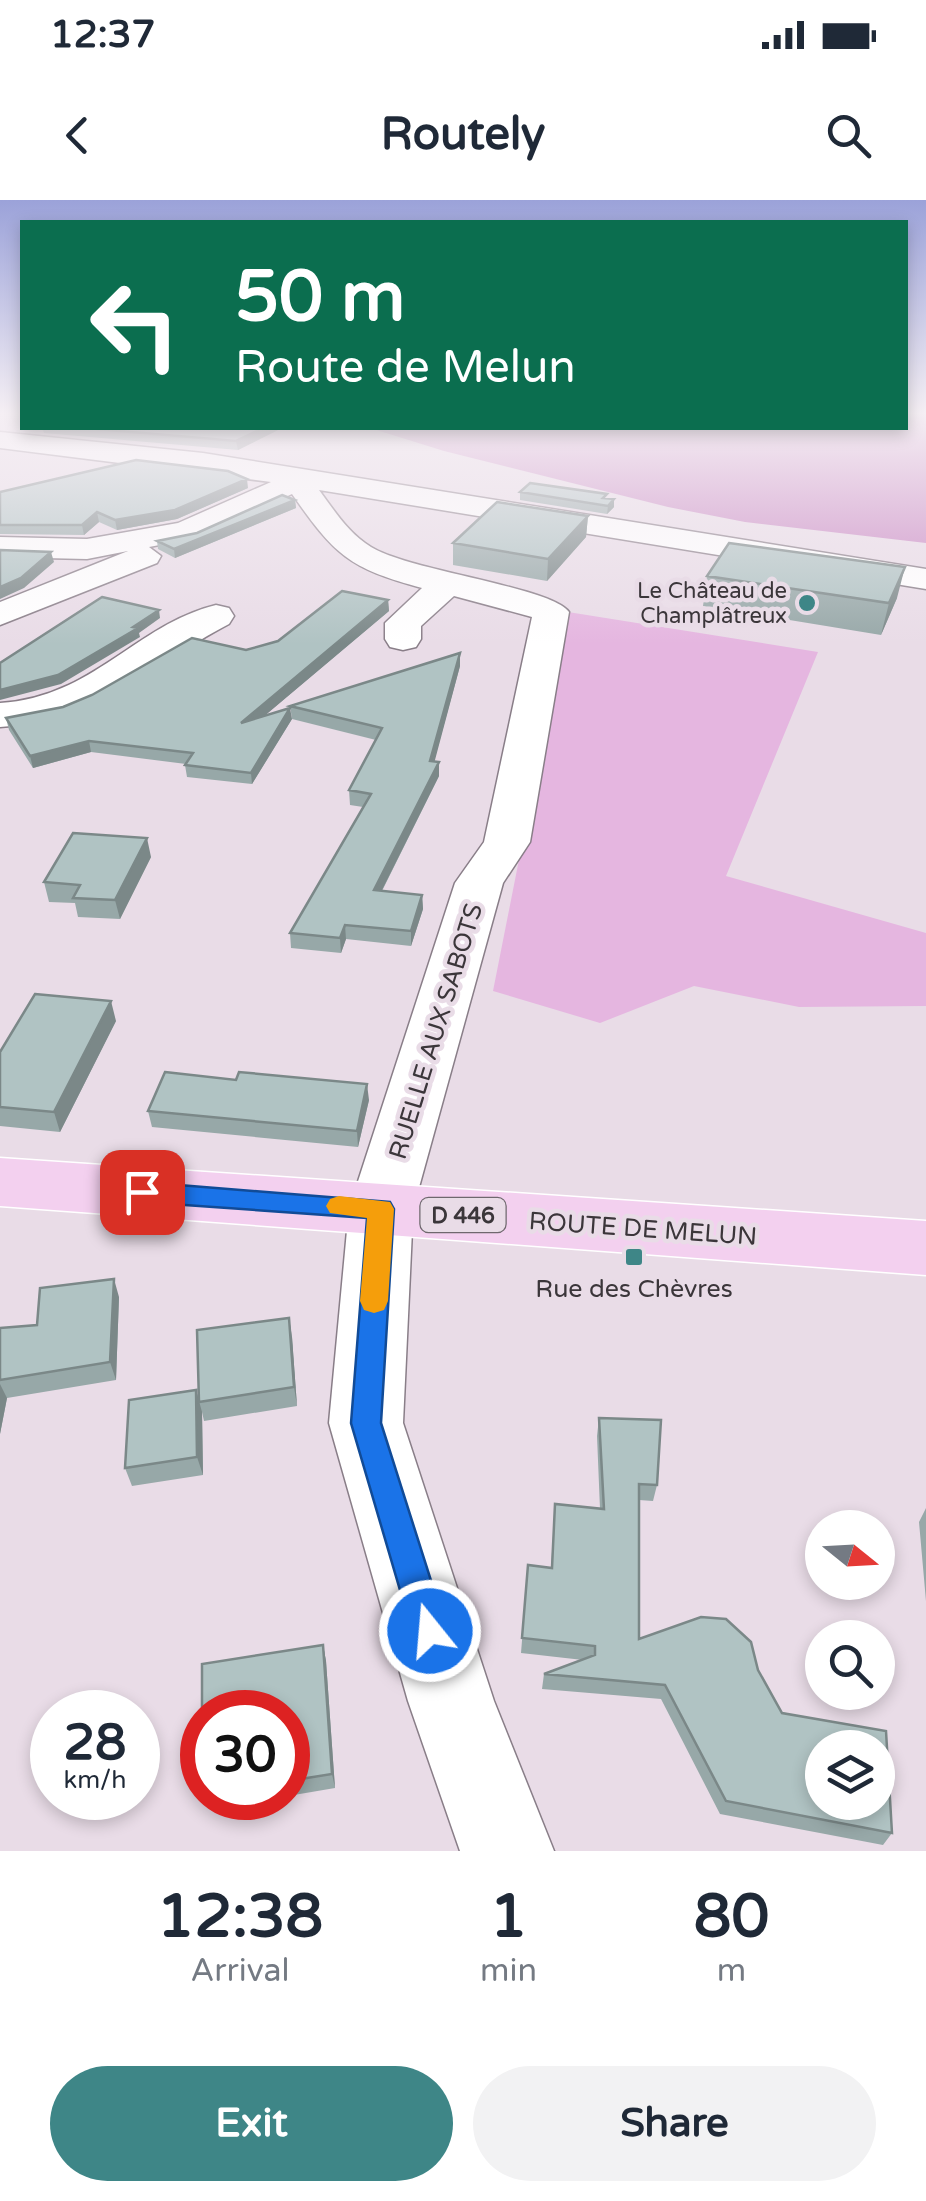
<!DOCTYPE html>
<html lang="en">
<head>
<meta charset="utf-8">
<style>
  :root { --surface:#fff; --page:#f2f2f3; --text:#1f2937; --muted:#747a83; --accent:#3e8687 }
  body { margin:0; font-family:"Varela Round",sans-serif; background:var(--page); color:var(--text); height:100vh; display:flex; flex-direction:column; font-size:38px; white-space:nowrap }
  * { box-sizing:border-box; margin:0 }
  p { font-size:32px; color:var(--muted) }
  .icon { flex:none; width:55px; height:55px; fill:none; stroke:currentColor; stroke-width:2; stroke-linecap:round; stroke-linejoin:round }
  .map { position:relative; height:1651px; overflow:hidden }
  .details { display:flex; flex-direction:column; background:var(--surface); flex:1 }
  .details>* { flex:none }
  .guide { position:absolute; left:20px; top:20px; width:888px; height:210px; border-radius:0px; box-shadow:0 5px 15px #0003; background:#0b6e4f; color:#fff; overflow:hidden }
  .needle { width:65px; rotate:108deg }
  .controls { position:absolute; left:805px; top:1310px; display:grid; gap:20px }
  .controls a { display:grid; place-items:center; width:90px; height:90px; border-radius:50%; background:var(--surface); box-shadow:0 5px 15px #0003; font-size:50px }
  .speed { position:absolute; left:30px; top:1490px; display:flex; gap:20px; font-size:50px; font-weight:700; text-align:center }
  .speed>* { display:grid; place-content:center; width:130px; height:130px; border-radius:50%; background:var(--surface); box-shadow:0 5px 15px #0003; line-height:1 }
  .speed small { font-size:25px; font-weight:400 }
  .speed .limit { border:15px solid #d22; background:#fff; color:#111 }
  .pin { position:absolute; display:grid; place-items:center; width:85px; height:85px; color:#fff; margin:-42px; border-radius:20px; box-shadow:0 5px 15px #0006 }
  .me { position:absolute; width:110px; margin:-55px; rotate:343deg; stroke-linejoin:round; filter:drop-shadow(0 0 8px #0008) }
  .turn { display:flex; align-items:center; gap:35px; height:210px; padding:0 50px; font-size:45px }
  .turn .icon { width:130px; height:130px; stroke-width:2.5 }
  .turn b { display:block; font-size:70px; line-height:85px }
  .eta { display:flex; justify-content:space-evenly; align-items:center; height:170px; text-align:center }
  .eta b { font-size:60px; font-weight:700; line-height:70px }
  .action { display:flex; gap:20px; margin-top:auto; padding:20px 50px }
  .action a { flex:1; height:115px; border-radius:60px; background:var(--accent); color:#fff; font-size:40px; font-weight:700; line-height:115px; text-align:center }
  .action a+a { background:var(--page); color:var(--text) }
  .status { display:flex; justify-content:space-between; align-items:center; height:70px; padding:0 50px; background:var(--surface); direction:ltr }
  .status svg { height:28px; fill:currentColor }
  header { display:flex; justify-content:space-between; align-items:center; height:130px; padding:0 50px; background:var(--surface); font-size:45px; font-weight:700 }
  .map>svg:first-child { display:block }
</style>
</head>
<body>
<div class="status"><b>12:37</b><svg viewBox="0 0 49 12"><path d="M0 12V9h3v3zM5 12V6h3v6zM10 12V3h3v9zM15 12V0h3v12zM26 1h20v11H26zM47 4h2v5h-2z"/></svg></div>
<header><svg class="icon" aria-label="back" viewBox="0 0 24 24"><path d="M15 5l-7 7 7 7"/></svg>Routely<svg class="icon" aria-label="search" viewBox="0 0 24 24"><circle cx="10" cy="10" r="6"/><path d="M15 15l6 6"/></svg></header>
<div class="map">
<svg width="926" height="1651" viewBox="0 0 926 1651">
  <rect width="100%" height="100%" fill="#e9dce7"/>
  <path fill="#e5b6e0" d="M568 412 818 452 726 676 926 733V806L799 807 694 786 600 823 493 791Z"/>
  <path fill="#c988c3" d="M905 213H926V343L745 322 668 307 444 251 370 228H905Z"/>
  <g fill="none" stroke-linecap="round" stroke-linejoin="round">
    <g stroke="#897e88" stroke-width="3">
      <path id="minor" d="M0 232 203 253 926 369V389L319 290C334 310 348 333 371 347 410 371 551 387 569 412L530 642 503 683 413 1009 403 1223 494 1501 554 1651H460L408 1501 329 1223 349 1009 455 683 484 642 532 417 454 396 421 426V439L416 447 403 450 390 447 385 439V423L422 388C348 368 335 355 292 294L197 338 149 347 161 356 157 363 0 425V402L128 351 87 359 0 357V337L87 339 178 323 271 282 0 248Z
        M216 405 229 408 234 416 229 424C149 466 95 521 0 527V503C94 497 135 425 216 405Z"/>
    </g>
    <g stroke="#fff" stroke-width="3">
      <path id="major" d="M0 958 926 1021V1075L0 1006Z"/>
    </g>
    <use href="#minor" fill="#fff" fill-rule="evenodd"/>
    <use href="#major" fill="#f3d0ef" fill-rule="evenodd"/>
  </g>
  <path fill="#97a8a8" d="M42 228H282L238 250 44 233Z
    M248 288 177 319 117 330 99 322 84 335 0 334V292Z
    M520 292 606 298 614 307 607 314 520 300Z
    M295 300 296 308 175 358 158 349 157 341 197 333Z
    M588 316 586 337 547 381 453 365V343Z
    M707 376 897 398 881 435 703 406Z
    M388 400 389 411 264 516 292 519 252 584 187 577 185 565 186 564 91 552 33 568 9 530 6 518 63 507 278 441Z
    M460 453V466L434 561 439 576 382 691 422 695 423 709 411 746 346 739 341 753 291 748 290 733 363 607 350 605 349 590 376 540 292 519 290 506Z
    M151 657 120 719 78 717 75 703 49 702 44 682Z
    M116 821 60 932 0 926V852Z
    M369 900 358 947 152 927 148 911Z
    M119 1097 116 1180 7 1198 0 1234V1128L37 1125Z
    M292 1137 297 1206 204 1221 202 1212 203 1275 132 1286 125 1268 196 1190 199 1199Z
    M599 1218 657 1285 653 1301 639 1300V1439L758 1470 782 1513 892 1633 883 1645 720 1614 661 1499 542 1489 544 1474 583 1460 521 1453 528 1365 551 1368 555 1304 600 1309 597 1236Z
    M926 1308V1401L919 1322Z
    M323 1445 326 1461 335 1588 288 1596V1512Z
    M260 1598H280L261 1601Z"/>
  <path fill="#7b8888" d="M263 228H282L238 250 236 241Z
    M247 279 248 288 177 319 117 330 115 320Z
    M614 299V307L607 314 608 306Z
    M295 300 296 308 175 358 174 349Z
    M97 312 99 322 84 335 82 325Z
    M588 316 586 337 547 381 548 359Z
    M51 352 54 362 24 388 0 399V387Z
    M905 367 897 398 881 435 889 403Z
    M388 400 389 411 243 534 241 523Z
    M159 410 160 418 139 433 140 437 61 484 0 500V490L133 427Z
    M460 453V466L431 575 430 561Z
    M290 508 292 519 252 584 251 573Z
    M89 541 91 552 33 568 30 556Z
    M439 562V576L375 704 374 690Z
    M147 638 151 657 120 719 115 700Z
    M422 695 423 709 411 746V731Z
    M345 725 346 739 341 753 340 738Z
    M111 801 116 821 60 932 54 912Z
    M367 884 369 900 358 947 357 931Z
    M114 1079 119 1097 116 1180 110 1162Z
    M289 1118 292 1137 297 1206 294 1187Z
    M0 1184 7 1198 0 1234Z
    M196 1190 202 1212 203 1275 197 1257Z
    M323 1445 326 1461 335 1588 332 1574Z"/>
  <path fill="#b0c3c3" stroke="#7b8888" stroke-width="2.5" fill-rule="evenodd" d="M85 228H263L236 241Z
    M136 260 228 271 247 279 175 310 115 320 97 312 82 325H0V292Z
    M530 283 607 294 603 298 614 299 608 306 520 292Z
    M282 295 295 300 174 349 157 341 197 333Z
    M497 302 588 316 548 359 453 343Z
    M729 343 905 367 889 403 707 376Z
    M0 350 51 352 21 378 0 387Z
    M342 391 388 400 241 523 290 508 251 573 185 565 193 553 89 541 30 556 6 518 63 507 92 495 192 438 246 450 278 441Z
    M102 397 159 410 133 427 138 428 58 475 0 490V463Z
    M460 453 430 561 439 562 374 690 422 695 411 731 345 725 340 738 290 733 371 594 349 590 382 528 290 506Z
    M73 633 147 638 115 700 73 698 80 685 44 682Z
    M35 794 111 801 54 912 0 907V852Z
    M165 872 236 880 239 872 367 884 357 931 148 911Z
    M114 1079 110 1162 0 1180V1128L37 1125 40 1088Z
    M289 1118 294 1187 199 1202 197 1130Z
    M196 1190 197 1257 125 1268 129 1200Z
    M599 1218 661 1220 657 1285 639 1284V1439L701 1417 726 1419 751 1442 758 1470 782 1513 886 1531 892 1633 726 1601 665 1485 544 1474 595 1455V1446L522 1438 528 1365 552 1368 555 1304 604 1309ZM822 1548H878V1602H822Z
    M323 1445 332 1574 288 1581V1512H202V1579V1464Z"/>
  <linearGradient id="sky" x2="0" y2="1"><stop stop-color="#9ba2d9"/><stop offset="0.48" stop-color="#f5eff4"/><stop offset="1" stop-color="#f5eff4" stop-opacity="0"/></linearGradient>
  <rect width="926" height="444" fill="url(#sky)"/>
  <path fill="#1a73e8" stroke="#114b97" stroke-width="2.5" d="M142 982 390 1002 394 1009 381 1223 447 1431 442 1443 430 1449 418 1443 412 1431 351 1223 367 1018 142 1002 133 999 129 992 133 985Z"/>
  <path fill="#f59e0b" d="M339 996 390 1002 394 1009 388 1101 384 1110 374 1113 364 1110 360 1101 367 1018 330 1013 326 1006 330 999Z"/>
  <g fill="#3e8687" stroke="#e9dce7" stroke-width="4">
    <circle cx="807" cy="403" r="10"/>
    <rect x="624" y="1047" width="20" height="20" rx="5"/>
  </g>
  <g text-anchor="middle" stroke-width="9" stroke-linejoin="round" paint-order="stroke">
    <g font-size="22" fill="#3b363a" stroke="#e9dce7" text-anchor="end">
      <text x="787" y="398">Le Château de<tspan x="787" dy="25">Champlâtreux</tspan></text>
    </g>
    <rect fill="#e9dce7" stroke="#6f686e" stroke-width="2.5" x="420.5" y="998" width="85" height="34" rx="8"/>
    <g font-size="22" font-weight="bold" fill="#3b363a">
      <text x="463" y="1023">D 446</text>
    </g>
    <g font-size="25" fill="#3b363a" stroke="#e9dce7">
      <text transform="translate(435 831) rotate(-73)" y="9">RUELLE AUX SABOTS</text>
      <text transform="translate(643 1028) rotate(4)" y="9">ROUTE DE MELUN</text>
    </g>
    <g font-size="25" fill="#3b363a" stroke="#e9dce7">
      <text x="634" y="1097">Rue des Chèvres</text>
    </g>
  </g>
</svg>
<div class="controls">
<a><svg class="needle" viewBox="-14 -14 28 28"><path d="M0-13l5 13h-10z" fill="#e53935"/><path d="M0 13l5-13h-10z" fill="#747a83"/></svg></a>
<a><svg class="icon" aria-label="search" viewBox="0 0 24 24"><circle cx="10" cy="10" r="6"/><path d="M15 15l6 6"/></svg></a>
<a><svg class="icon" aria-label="layers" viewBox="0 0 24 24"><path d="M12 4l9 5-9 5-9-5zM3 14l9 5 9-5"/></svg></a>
</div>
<div class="speed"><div>28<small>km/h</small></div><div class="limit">30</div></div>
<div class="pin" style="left:142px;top:992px;background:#d93025"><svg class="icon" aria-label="arrive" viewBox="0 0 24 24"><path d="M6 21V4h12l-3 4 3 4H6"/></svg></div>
<svg class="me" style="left:430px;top:1431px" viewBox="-20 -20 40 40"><circle r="17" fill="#1a73e8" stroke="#fff" stroke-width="3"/><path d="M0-11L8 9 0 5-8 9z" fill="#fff"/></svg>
<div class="guide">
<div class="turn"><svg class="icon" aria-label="left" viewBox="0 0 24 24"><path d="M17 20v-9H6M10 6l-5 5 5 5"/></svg><div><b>50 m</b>Route de Melun</div></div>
</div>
</div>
<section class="details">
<div class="eta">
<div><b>12:38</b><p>Arrival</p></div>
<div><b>1</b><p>min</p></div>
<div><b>80</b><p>m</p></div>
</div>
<div class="action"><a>Exit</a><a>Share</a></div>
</section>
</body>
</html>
